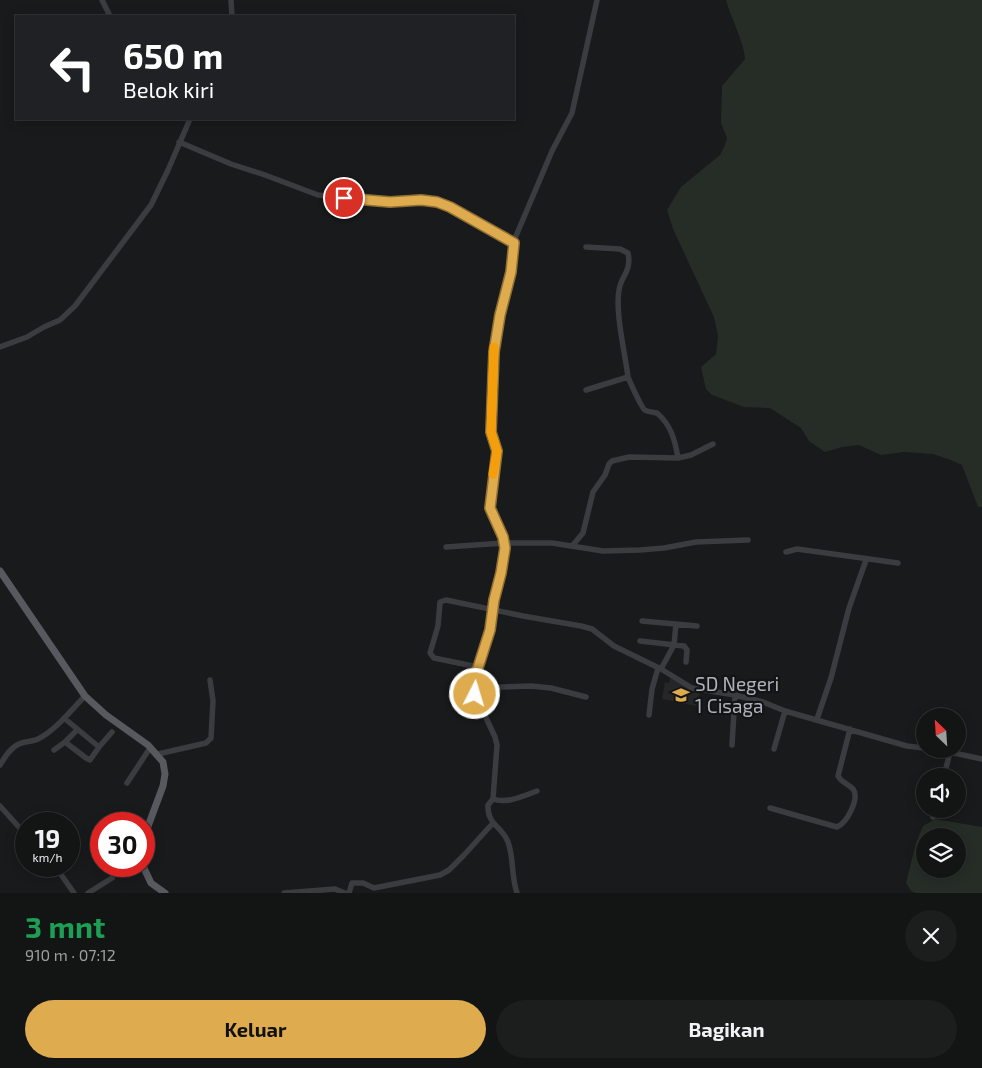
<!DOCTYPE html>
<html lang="id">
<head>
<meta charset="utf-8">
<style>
  :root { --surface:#131414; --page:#1c1d1d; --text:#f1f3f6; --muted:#9d9ea0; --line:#323334; --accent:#deab4f }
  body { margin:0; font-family:"Exo 2",sans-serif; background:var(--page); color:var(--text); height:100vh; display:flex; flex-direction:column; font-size:19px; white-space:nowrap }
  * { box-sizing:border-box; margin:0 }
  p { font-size:16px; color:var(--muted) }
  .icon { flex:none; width:28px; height:28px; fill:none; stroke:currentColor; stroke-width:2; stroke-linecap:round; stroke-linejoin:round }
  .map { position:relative; height:893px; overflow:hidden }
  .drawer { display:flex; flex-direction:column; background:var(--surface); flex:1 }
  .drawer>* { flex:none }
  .guide { position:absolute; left:15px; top:15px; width:500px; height:105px; border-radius:0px; box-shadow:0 2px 12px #0003,0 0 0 1px var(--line); background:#202124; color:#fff; overflow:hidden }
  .needle { width:32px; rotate:335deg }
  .tools { position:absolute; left:916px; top:708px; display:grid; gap:10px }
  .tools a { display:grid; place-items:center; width:50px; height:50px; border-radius:50%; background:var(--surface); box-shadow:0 2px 12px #0003,0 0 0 1px var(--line); font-size:25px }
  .speed { position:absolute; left:15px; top:812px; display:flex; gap:10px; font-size:25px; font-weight:700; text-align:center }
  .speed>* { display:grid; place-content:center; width:65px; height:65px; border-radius:50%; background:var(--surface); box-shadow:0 2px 12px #0003,0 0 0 1px var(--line); line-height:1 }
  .speed small { font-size:12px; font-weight:400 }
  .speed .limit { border:8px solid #d22; background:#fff; color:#111 }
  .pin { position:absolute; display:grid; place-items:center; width:42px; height:42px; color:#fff; margin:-21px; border:2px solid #fff; border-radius:50%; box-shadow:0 1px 5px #0007 }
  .me { position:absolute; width:55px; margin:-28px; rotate:5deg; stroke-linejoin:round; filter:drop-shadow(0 0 4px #0008) }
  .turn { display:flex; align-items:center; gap:18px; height:105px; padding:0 25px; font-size:22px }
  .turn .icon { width:65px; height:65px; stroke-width:2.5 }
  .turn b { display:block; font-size:35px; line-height:42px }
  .round { display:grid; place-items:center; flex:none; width:52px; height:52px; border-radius:26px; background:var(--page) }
  .headline { display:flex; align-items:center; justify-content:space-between; height:85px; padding:0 25px }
  h1 { font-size:30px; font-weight:700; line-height:38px; color:#1e9e55 }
  .action { display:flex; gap:10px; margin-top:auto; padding:10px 25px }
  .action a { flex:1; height:58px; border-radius:30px; background:var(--accent); color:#111; font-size:20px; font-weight:700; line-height:58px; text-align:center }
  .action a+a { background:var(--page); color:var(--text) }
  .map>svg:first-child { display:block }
</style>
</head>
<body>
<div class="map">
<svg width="982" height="893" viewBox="0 0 982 893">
  <rect width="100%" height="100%" fill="#191a1b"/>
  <path fill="#262628" d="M670 678 700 691 697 706 662 699 665 682 669 683Z"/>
  <path fill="#262d27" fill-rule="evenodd" d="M726 0H982V507H978L962 465 951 460 933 454 904 452 881 455 859 445 842 447 825 452 809 441 801 428 770 408 744 407 712 395 706 389 701 367 716 354 718 336 714 317 673 229 667 210 681 187 720 155 725 145 727 138 721 123 722 86 745 59C744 42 731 18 726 0Z
    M935 819 982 827V893H915L911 891 906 883 916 843 923 826ZM925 836H958V869H925Z"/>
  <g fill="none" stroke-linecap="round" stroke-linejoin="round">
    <path stroke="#3b3c40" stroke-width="5.5" d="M102 0 110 16
      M231 0 232 16
      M179 142 231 164 265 175 318 195 390 202 421 200 437 203 450 207 513 243
      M586 247 620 249 628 253C632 271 621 276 619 290 615 312 625 353 628 377
      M0 347 27 337 44 327 60 320 75 306 151 205 168 170 190 119
      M586 390 628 377C630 382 642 409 645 410 648 412 653 412 657 413 671 425 675 440 678 458
      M572 546 583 533 593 492 605 475 609 464 612 461 629 457 678 458 691 455 713 444
      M446 547 504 543H552L603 551 640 550 664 548 696 542 748 540
      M786 552 797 549 898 563
      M642 621 697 626
      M640 641 684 646 687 650 686 662
      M478 667 439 659 434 658 430 653 438 626 440 602 446 600 523 616 581 626 592 629 614 646 661 669 692 688 735 695 763 702 785 711 907 746 940 750 982 759
      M661 669 674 645 676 624
      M474 688 531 686 551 688 586 697
      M649 715 652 689 658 668
      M64 718 99 747 90 760 86 758 65 742 77 730
      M817 719 831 678 849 608 866 560
      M732 745 735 695
      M99 747 112 732
      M774 749 785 711
      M54 750 65 742
      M158 754 206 743 211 738 213 701 210 680
      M0 765C5 757 10 748 19 744 25 741 32 742 38 739 55 731 72 709 85 696
      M944 776 950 752
      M127 783 150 748
      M493 799C507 804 523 796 537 791
      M0 806 26 835
      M770 808 837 827C847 823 860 798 853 789 848 784 841 782 838 776L850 729
      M933 817 935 809
      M55 866 74 893
      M88 893 112 878
      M284 893 335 889 345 893
      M349 893 352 883H363L374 888 440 875 449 870 464 855 493 823
      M517 893C511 876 514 858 508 842 502 826 487 825 488 805L493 799 497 745 495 737 475 694 476 674 490 630 494 600 501 573 505 548 503 537 489 508 497 451 491 432 493 352 500 315 511 272 513 243 552 151 572 113 597 0"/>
    <path stroke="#57595f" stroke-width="7" d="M0 571 85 696 106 715 148 745 163 762 165 774 163 786 144 837
      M143 866 151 883 165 893"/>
  </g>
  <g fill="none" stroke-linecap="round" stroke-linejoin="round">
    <g stroke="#906f33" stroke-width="12">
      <path id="route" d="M344 198 390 202 421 200 437 202 450 207 514 243 511 272 500 315 494 352 491 432 497 451 490 508 503 537 505 548 501 573 494 600 490 630 476 674 475 694"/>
    </g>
    <use href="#route" stroke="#deab4f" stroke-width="9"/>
    <path stroke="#f59e0b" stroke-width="9" d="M493 474 497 451 491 432 494 347"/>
  </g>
  <defs>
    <g id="school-bare" transform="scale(1.35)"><path d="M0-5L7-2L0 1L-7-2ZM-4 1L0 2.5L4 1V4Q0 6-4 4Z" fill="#deab4f" stroke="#141416" stroke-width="2.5" paint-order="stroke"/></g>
  </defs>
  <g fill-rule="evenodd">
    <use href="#school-bare" x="681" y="695"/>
  </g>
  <g text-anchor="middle" stroke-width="4.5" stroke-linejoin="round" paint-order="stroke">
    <g font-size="19" fill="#adb1b9" stroke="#141416" text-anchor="start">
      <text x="695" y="691">SD Negeri<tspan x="695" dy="22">1 Cisaga</tspan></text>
    </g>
  </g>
</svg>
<div class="tools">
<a><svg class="needle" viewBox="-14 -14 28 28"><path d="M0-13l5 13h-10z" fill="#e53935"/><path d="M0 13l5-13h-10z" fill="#9d9ea0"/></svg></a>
<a><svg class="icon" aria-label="sound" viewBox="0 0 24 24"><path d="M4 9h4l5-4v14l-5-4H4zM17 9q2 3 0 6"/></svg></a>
<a><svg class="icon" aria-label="layers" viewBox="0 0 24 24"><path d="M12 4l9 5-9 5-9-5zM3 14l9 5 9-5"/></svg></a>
</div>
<div class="speed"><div>19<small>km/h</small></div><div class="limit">30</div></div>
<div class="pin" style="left:344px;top:198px;background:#d93025"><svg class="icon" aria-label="arrive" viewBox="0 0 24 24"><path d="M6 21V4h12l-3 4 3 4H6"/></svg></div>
<svg class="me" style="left:475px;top:694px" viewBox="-20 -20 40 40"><circle r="17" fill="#deab4f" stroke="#fff" stroke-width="3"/><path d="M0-11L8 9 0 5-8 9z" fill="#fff"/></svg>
<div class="guide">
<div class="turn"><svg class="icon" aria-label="left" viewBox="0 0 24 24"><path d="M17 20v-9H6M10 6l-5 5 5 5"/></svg><div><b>650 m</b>Belok kiri</div></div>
</div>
</div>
<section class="drawer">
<div class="headline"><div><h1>3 mnt</h1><p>910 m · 07:12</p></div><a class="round"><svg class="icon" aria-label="close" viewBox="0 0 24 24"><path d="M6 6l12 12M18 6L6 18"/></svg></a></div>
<div class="action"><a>Keluar</a><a>Bagikan</a></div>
</section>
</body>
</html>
